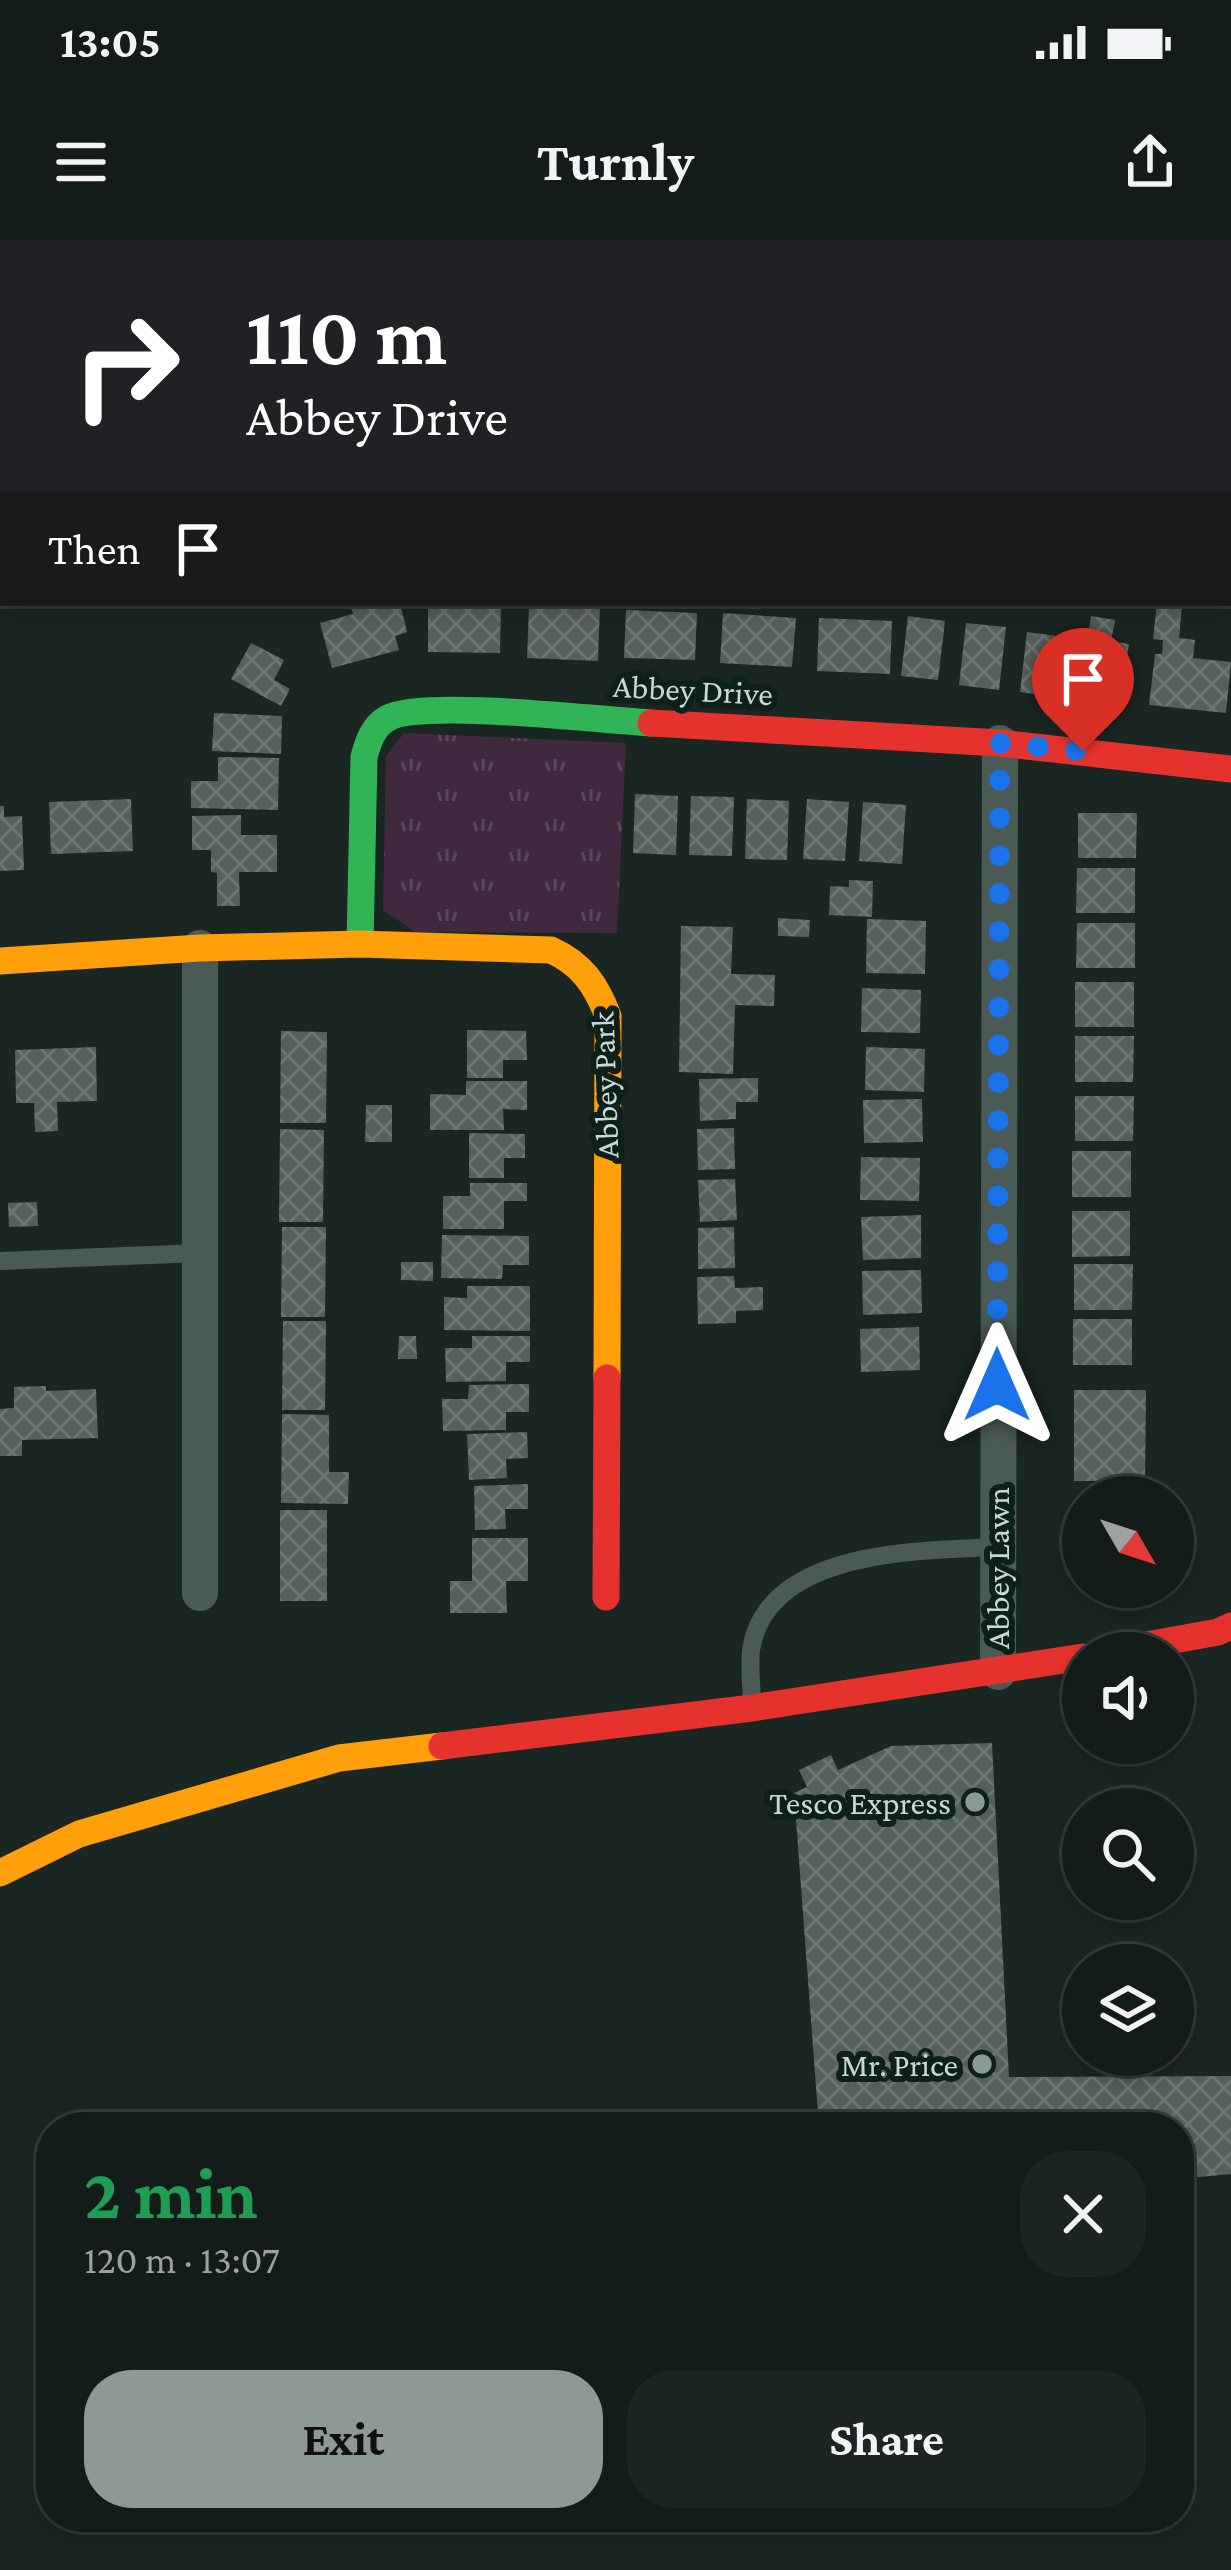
<!DOCTYPE html>
<html lang="en">
<head>
<meta charset="utf-8">
<style>
  :root { --surface:#141c1a; --page:#1d2523; --text:#f1f3f6; --muted:#9da1a2; --line:#333a39; --accent:#8d9994 }
  body { margin:0; font-family:"Crimson Pro",serif; background:var(--page); color:var(--text); height:100vh; display:flex; flex-direction:column; font-size:45px; white-space:nowrap }
  * { box-sizing:border-box; margin:0 }
  p { font-size:39px; color:var(--muted) }
  .icon { flex:none; width:66px; height:66px; fill:none; stroke:currentColor; stroke-width:2; stroke-linecap:round; stroke-linejoin:round }
  .map { position:relative; flex:1; overflow:hidden }
  .sheet { position:absolute; left:36px; top:1872px; width:1158px; height:420px; display:flex; flex-direction:column; background:var(--surface); border-radius:48px; box-shadow:0 6px 18px #0003,0 0 0 3px var(--line) }
  .sheet>* { flex:none }
  .hud { position:absolute; left:0px; top:0px; width:1233px; height:366px; box-shadow:0 6px 18px #0003,0 0 0 3px var(--line); background:#202124; color:#fff; overflow:hidden }
  .needle { width:78px; rotate:129deg }
  .buttons { position:absolute; left:1062px; top:1236px; display:grid; gap:24px }
  .buttons a { display:grid; place-items:center; width:132px; height:132px; border-radius:50%; background:var(--surface); box-shadow:0 6px 18px #0003,0 0 0 3px var(--line); font-size:60px }
  .pin { position:absolute; display:grid; place-items:center; width:102px; height:102px; color:#fff; margin:-123px -51px; border-radius:50% 50% 50% 0; rotate:-45deg; box-shadow:0 0 12px #0007 }
  .pin .icon { rotate:45deg }
  .me { position:absolute; width:132px; margin:-66px; rotate:0deg; stroke-linejoin:round; filter:drop-shadow(0 0 9px #0008) }
  .turn { display:flex; align-items:center; gap:42px; height:252px; padding:0 48px; font-size:54px }
  .turn .icon { width:156px; height:156px; stroke-width:2.5 }
  .turn b { display:block; font-size:84px; line-height:102px }
  .then { display:flex; align-items:center; height:114px; padding:0 48px; background:#0003; gap:24px; font-size:45px }
  .round { display:grid; place-items:center; flex:none; width:126px; height:126px; border-radius:48px; background:var(--page) }
  .summary { display:flex; align-items:center; justify-content:space-between; height:204px; padding:0 48px }
  h1 { font-size:72px; font-weight:700; line-height:90px; color:#1e9e55 }
  .primary-button { display:flex; gap:24px; margin-top:auto; padding:24px 48px }
  .primary-button a { flex:1; height:138px; border-radius:48px; background:var(--accent); color:#111; font-size:48px; font-weight:700; line-height:138px; text-align:center }
  .primary-button a+a { background:var(--page); color:var(--text) }
  .status { display:flex; justify-content:space-between; align-items:center; height:84px; padding:0 60px; background:var(--surface); direction:ltr }
  .status svg { height:33px; fill:currentColor }
  header { display:flex; justify-content:space-between; align-items:center; height:156px; padding:0 48px; background:var(--surface); font-size:54px; font-weight:700 }
  .map>svg:first-child { display:block }
</style>
</head>
<body>
<div class="status"><b>13:05</b><svg viewBox="0 0 49 12"><path d="M0 12V9h3v3zM5 12V6h3v6zM10 12V3h3v9zM15 12V0h3v12zM26 1h20v11H26zM47 4h2v5h-2z"/></svg></div>
<header><svg class="icon" aria-label="menu" viewBox="0 0 24 24"><path d="M4 6h16M4 12h16M4 18h16"/></svg>Turnly<svg class="icon" aria-label="share" viewBox="0 0 24 24"><path d="M12 15V3M7 8l5-5 5 5M5 13v7h14v-7"/></svg></header>
<div class="map">
<svg width="1231" height="2330" viewBox="0 0 1231 2330">
  <defs>
    <pattern id="grass-tufts" width="24" height="20" patternUnits="userSpaceOnUse" patternTransform="scale(3)"><rect width="24" height="20" fill="#40293e"/><path d="M3 7l-1-3M5 7V3M7 7l1-3M15 17l-1-3M17 17v-4M19 17l1-3" fill="none" stroke="#5a4759"/></pattern>
    <pattern id="building-cross-hatch" width="8" height="8" patternUnits="userSpaceOnUse" patternTransform="scale(3)"><rect width="8" height="8" fill="#555f5b"/><path d="M0 0l8 8M0 8l8-8" fill="none" stroke="#6c7572"/></pattern>
  </defs>
  <rect width="100%" height="100%" fill="#1a2622"/>
  <path fill="url(#grass-tufts)" d="M404 493 626 503 617 693 415 692 383 670 386 516Z"/>
  <path fill="url(#building-cross-hatch)" d="M350 363H380L381 366 400 363 407 392 395 396 399 410 332 428 320 383 353 374Z
    M428 363H501L500 413 428 412Z
    M571 363H600L598 421 527 418 529 367 571 368Z
    M1157 363 1182 366 1179 398 1195 400 1193 418 1231 422 1226 473 1149 465 1155 414H1162L1163 400 1153 399Z
    M626 370 697 373 695 420 624 418Z
    M723 373 796 378 792 427 720 423Z
    M908 376 945 381 938 440 901 436Z
    M1091 376 1115 380 1111 401 1129 404 1120 463 1079 457Z
    M819 378 892 381 890 434 817 431Z
    M966 383 1006 387 999 450 959 445Z
    M1027 392 1072 398 1064 458 1020 452Z
    M251 403 284 420 274 440 290 449 281 466 231 439Z
    M214 473 282 476 281 514 212 511Z
    M218 517 279 518 278 570 191 568V541H218Z
    M635 554 678 556 676 615 633 613Z
    M691 556 734 557 732 616 689 615Z
    M131 559 133 611 51 614 49 562Z
    M747 559 789 561 787 620 745 619Z
    M807 559 849 562 845 621 803 619Z
    M863 562 906 565 902 624 859 621Z
    M0 566H4V577L22 576 24 630 0 631Z
    M1078 573H1137L1136 618H1078Z
    M241 575V595H277V632H239L240 666H217V633L211 632V610H192V576Z
    M1077 628H1135V673H1076Z
    M849 640 873 641 872 677 829 675 830 646 849 647Z
    M778 678 810 680 809 697 778 696Z
    M867 679 926 681 925 734 866 733Z
    M1077 683H1135V728H1076Z
    M681 686 733 687 731 734 775 735 774 766 735 765 733 834 679 832Z
    M1075 742H1134V787H1075Z
    M862 748 921 750 920 793 861 792Z
    M467 790 526 791 527 820H503V838H467Z
    M281 791 327 792 326 883H280Z
    M1075 796H1134L1133 842H1075Z
    M96 807 97 861 57 862 58 891 35 892 34 863H16L15 810Z
    M866 807 925 809 924 852 865 850Z
    M758 838V862H736V879L700 881 699 839Z
    M466 841H527V870L503 869 504 890H430V854L466 855Z
    M1075 856H1134L1133 901H1075Z
    M922 859 923 902 864 903 863 860Z
    M366 865H392V902H365Z
    M734 888 735 929 698 930 697 889Z
    M280 889 324 890 323 982H279Z
    M469 893 525 894V918H504V938H469Z
    M1072 911H1131V957H1072Z
    M861 917 920 918 919 961 860 960Z
    M735 939 737 980 700 982 698 940Z
    M470 943H527V961H504V989H443V956H470Z
    M37 962 38 986 9 987 8 963Z
    M1072 971H1130V1016L1072 1017Z
    M921 975V1018L863 1020 861 977Z
    M282 987H326L325 1077H281Z
    M734 987 735 1028 698 1029V988Z
    M442 995 529 996V1025H503L502 1039 441 1038Z
    M401 1022H433V1041L401 1040Z
    M1074 1024H1133L1132 1070H1074Z
    M921 1030 922 1073 863 1075 862 1031Z
    M734 1036 735 1048 763 1047V1070L736 1071V1083L698 1084 697 1037Z
    M467 1046H530V1091L444 1090V1057L467 1058Z
    M1073 1079H1132V1125H1073Z
    M283 1081H326L325 1170H282Z
    M919 1087 920 1130 861 1132 860 1089Z
    M399 1096H416L417 1119H398Z
    M472 1096H530V1122H506V1141L446 1142 445 1108H472Z
    M529 1144V1172H506V1190L443 1191 442 1159H468L469 1145Z
    M46 1146V1151L96 1149 98 1198 22 1200V1216H0V1169L14 1168V1147Z
    M1074 1150H1146L1145 1241H1074Z
    M282 1174 329 1175V1232H349L348 1264 281 1263Z
    M527 1192 528 1218 506 1219 507 1238 469 1240 467 1194Z
    M528 1244V1269H505L506 1289 475 1290 474 1246Z
    M280 1270H327V1361H280Z
    M472 1298H528V1341H506L507 1373H450V1341H472Z
    M992 1503 1009 1837 1231 1836V1934L1179 1939V1887H819L794 1553 807 1547 799 1530 831 1515 838 1530 891 1506Z"/>
  <g fill="none" stroke-linecap="round" stroke-linejoin="round">
    <path stroke="#4b5a55" stroke-width="18" d="M0 1021 200 1013
      M752 1466C752 1448 749 1427 751 1410 767 1309 918 1311 996 1307"/>
    <path stroke="#4b5a55" stroke-width="36" d="M200 708V1353
      M998 1432 1000 503"/>
    <path stroke="#30b455" stroke-width="27" d="M360 704 364 517C368 502 373 486 388 478 423 459 601 480 651 483"/>
    <path stroke="#ff9f0a" stroke-width="27" d="M0 721 200 708 360 704 551 710C582 724 596 745 608 776L607 1138
      M0 1633 79 1594 339 1518 442 1506"/>
    <path stroke="#e5322d" stroke-width="27" d="M651 483 1000 503 1231 529
      M606 1357 607 1138
      M1103 1413 1218 1392 1231 1386
      M442 1506 752 1468 1083 1417"/>
  </g>
  <g fill="none" stroke-linecap="round" stroke-linejoin="round">
    <path stroke="#1a73e8" stroke-width="21" stroke-dasharray="0 37.8" d="M997 1145 1000 503 1083 511"/>
  </g>
  <g fill="#8d9994" stroke="#0d2019" stroke-width="4.5">
    <circle cx="975" cy="1562" r="12"/>
    <circle cx="982" cy="1824" r="12"/>
  </g>
  <g text-anchor="middle" stroke-width="12" stroke-linejoin="round" paint-order="stroke">
    <g font-size="33" fill="#cbd7d2" stroke="#0d2019">
      <text transform="translate(693 449) rotate(3)" y="12">Abbey Drive</text>
      <text transform="translate(604 845) rotate(-92)" y="12">Abbey Park</text>
      <text transform="translate(997 1328) rotate(-90)" y="12">Abbey Lawn</text>
    </g>
    <g font-size="33" fill="#cbd7d2" stroke="#0d2019" text-anchor="end">
      <text x="951" y="1574">Tesco Express</text>
      <text x="958" y="1836">Mr. Price</text>
    </g>
  </g>
</svg>
<div class="buttons">
<a><svg class="needle" viewBox="-14 -14 28 28"><path d="M0-13l5 13h-10z" fill="#e53935"/><path d="M0 13l5-13h-10z" fill="#9da1a2"/></svg></a>
<a><svg class="icon" aria-label="sound" viewBox="0 0 24 24"><path d="M4 9h4l5-4v14l-5-4H4zM17 9q2 3 0 6"/></svg></a>
<a><svg class="icon" aria-label="search" viewBox="0 0 24 24"><circle cx="10" cy="10" r="6"/><path d="M15 15l6 6"/></svg></a>
<a><svg class="icon" aria-label="layers" viewBox="0 0 24 24"><path d="M12 4l9 5-9 5-9-5zM3 14l9 5 9-5"/></svg></a>
</div>
<div class="pin" style="left:1083px;top:511px;background:#d93025"><svg class="icon" aria-label="arrive" viewBox="0 0 24 24"><path d="M6 21V4h12l-3 4 3 4H6"/></svg></div>
<svg class="me" style="left:997px;top:1145px" viewBox="-20 -20 40 40"><path d="M0-17L14 15 0 8-14 15z" fill="#1a73e8" stroke="#fff" stroke-width="4"/></svg>
<div class="hud">
<div class="turn"><svg class="icon" aria-label="right" viewBox="0 0 24 24"><path d="M7 20v-9h11M14 6l5 5-5 5"/></svg><div><b>110 m</b>Abbey Drive</div></div>
<div class="then">Then<svg class="icon" aria-label="arrive" viewBox="0 0 24 24"><path d="M6 21V4h12l-3 4 3 4H6"/></svg></div>
</div>
<section class="sheet">
<div class="summary"><div><h1>2 min</h1><p>120 m · 13:07</p></div><a class="round"><svg class="icon" aria-label="close" viewBox="0 0 24 24"><path d="M6 6l12 12M18 6L6 18"/></svg></a></div>
<div class="primary-button"><a>Exit</a><a>Share</a></div>
</section>
</div>
</body>
</html>
